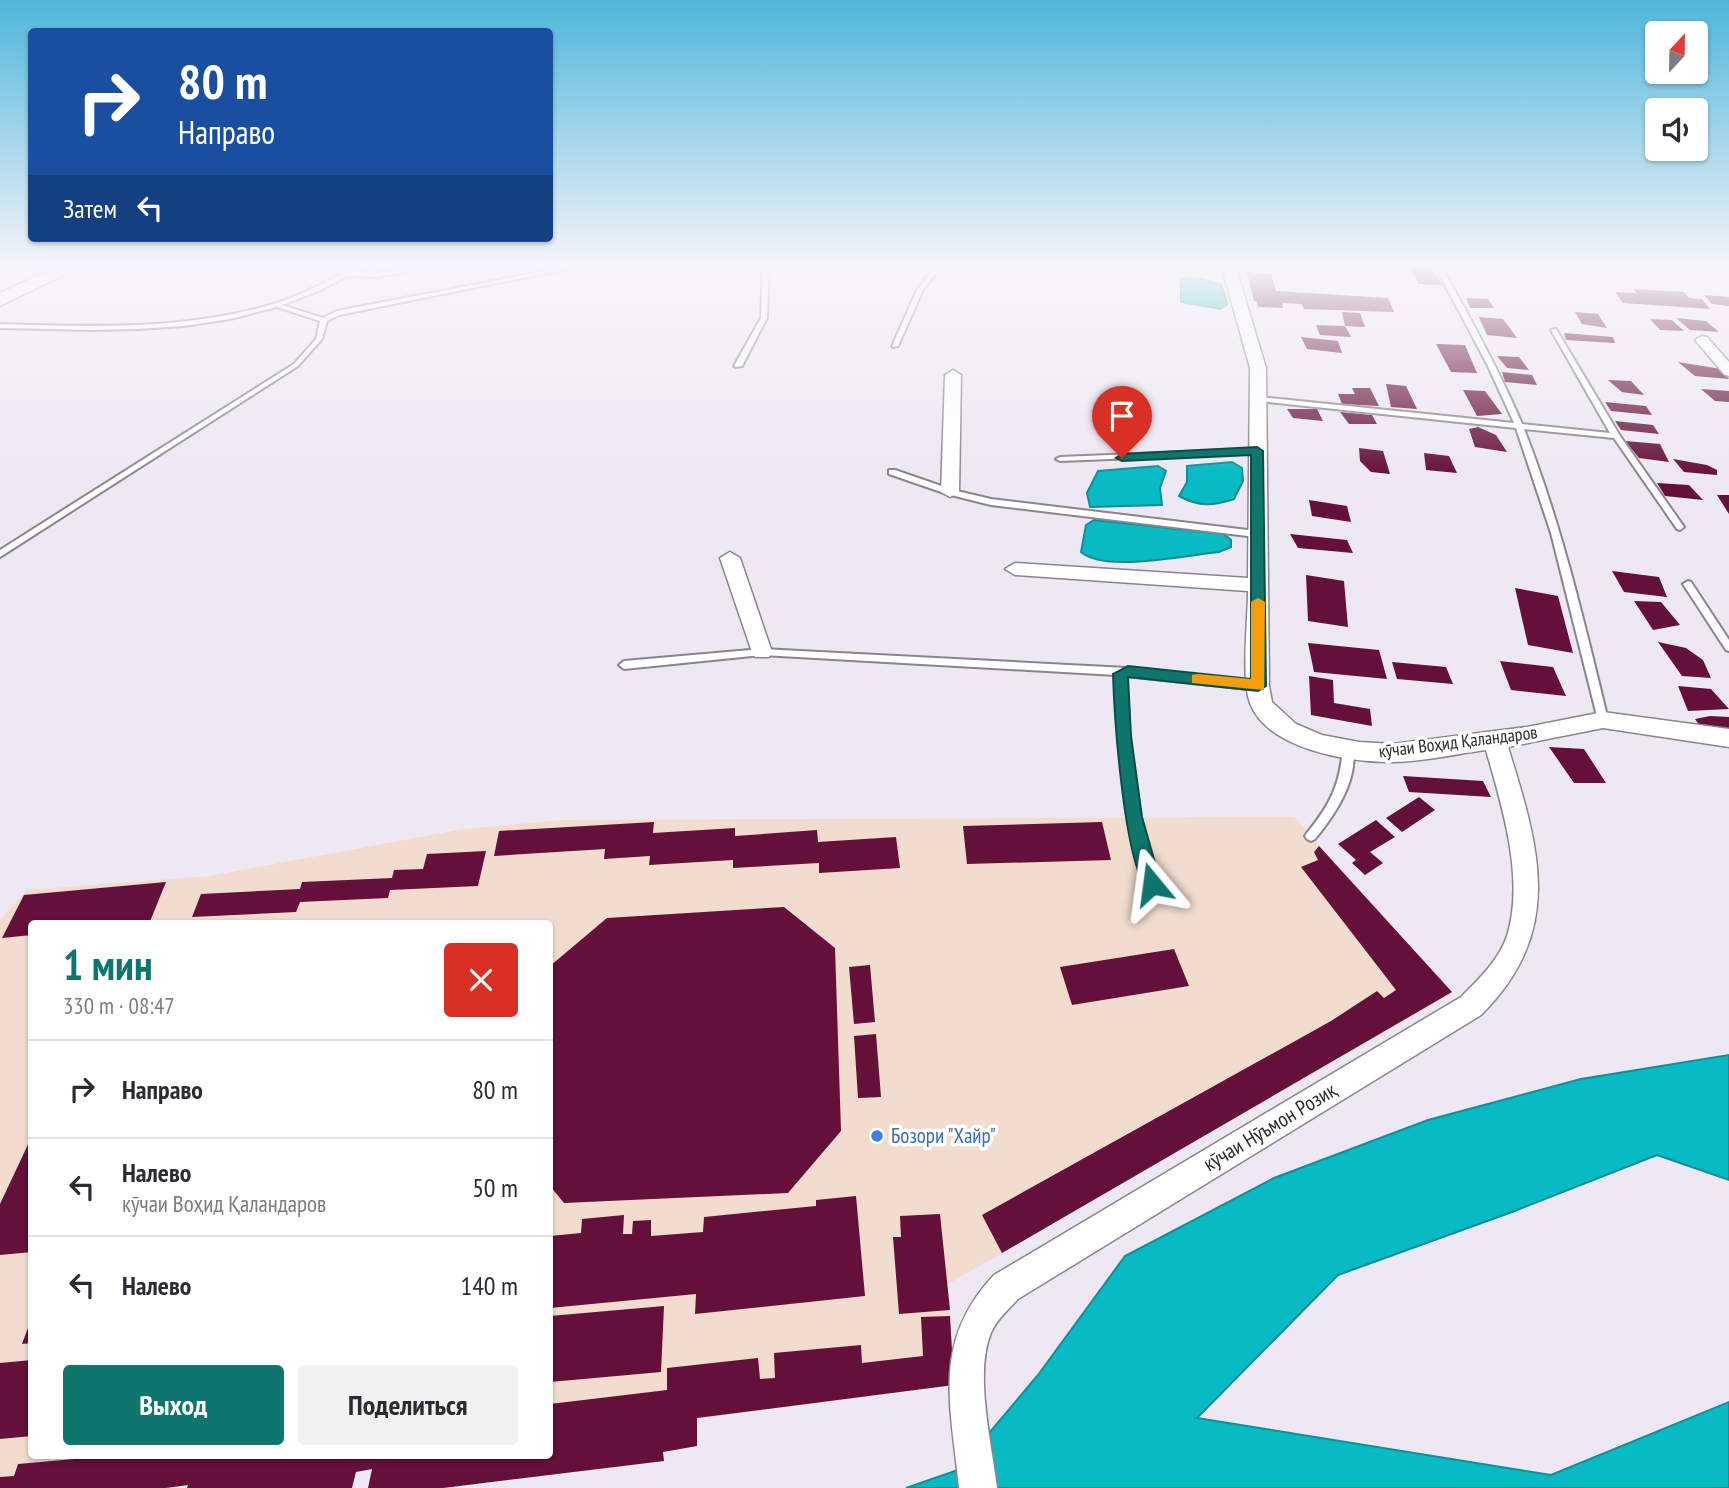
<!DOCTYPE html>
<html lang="ru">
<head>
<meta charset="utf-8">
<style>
  :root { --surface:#fff; --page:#f2f2f3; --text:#2b2b33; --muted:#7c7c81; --line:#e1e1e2; --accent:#0f766e }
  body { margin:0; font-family:"PT Sans Narrow",sans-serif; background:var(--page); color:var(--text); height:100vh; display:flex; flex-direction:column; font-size:26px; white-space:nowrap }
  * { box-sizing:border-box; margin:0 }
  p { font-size:23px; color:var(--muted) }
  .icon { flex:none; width:38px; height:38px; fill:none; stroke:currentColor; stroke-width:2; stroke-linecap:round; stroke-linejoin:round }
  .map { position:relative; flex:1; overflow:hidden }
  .details { position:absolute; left:28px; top:920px; width:525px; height:539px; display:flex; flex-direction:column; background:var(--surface); border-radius:7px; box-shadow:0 2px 5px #0004 }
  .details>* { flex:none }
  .guide { position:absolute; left:28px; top:28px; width:525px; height:214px; border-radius:7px; box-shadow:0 2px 5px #0004; background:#1a4fa0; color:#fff; overflow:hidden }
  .needle { width:46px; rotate:22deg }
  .fabs { position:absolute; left:1645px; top:21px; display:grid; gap:14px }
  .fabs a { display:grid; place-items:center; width:63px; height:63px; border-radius:7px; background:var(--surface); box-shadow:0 2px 5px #0004; font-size:35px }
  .pin { position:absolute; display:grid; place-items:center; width:60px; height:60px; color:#fff; margin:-72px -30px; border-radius:50% 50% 50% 0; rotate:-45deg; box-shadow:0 0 7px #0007 }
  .pin .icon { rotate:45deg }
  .me { position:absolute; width:77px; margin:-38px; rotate:344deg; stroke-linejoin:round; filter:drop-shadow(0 0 5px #0008) }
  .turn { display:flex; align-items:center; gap:24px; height:147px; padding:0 35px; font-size:32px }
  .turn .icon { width:91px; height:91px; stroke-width:2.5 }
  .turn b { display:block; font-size:49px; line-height:60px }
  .then { display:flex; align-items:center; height:66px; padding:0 35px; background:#0003; gap:14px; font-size:26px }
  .round { display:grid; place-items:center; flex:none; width:74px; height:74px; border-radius:7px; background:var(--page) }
  .head { display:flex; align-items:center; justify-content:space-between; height:119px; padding:0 35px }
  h1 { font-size:42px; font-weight:600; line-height:52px; color:var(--accent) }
  .cta { display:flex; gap:14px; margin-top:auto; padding:14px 35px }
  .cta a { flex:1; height:80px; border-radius:7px; background:var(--accent); color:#fff; font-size:28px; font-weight:600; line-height:80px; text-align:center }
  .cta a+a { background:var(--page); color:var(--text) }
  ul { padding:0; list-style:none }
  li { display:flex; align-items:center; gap:21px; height:98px; padding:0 35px; border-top:2px solid var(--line) }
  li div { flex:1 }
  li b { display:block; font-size:26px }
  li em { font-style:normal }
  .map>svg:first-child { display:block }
</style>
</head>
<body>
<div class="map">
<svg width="1729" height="1488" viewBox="0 0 1729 1488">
  <rect width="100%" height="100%" fill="#ede8f3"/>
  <path fill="#f1dcce" d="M1294 817 1453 993 948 1284 954 1385 550 1438V924H32V1456H410L166 1488H0V920L27 890 210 876 464 829 562 820Z"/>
  <path fill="#07bac4" stroke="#128e97" stroke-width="2" d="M1192 277 1221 284 1227 304 1221 309 1181 302V279Z
    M1232 462 1242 468 1243 481 1234 499C1213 506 1199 507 1179 496L1187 482V466Z
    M1158 466 1166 471 1160 488 1162 505 1090 507 1087 493 1098 471Z
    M1094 520 1224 534 1231 540V547L1219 552C1187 555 1105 573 1081 552L1086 525Z
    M1729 1055V1180L1657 1155 1512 1212 1338 1275 1197 1418 1551 1475 1729 1402V1488H906L958 1470 1038 1375 1125 1256 1274 1178 1428 1120 1581 1079Z"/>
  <path fill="#64103a" d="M1410 268H1432L1442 285 1418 284Z
    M1247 272 1271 274 1276 291 1388 298 1394 312 1304 309 1302 304 1282 303 1283 308 1258 307 1257 302 1254 301Z
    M1633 289 1684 292 1689 298 1702 299 1710 309 1623 303 1615 292 1637 293Z
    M1704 295 1729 297V306L1712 304Z
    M1466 298 1488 299 1494 308H1470Z
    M1342 312 1360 313 1365 327 1345 326 1351 337 1320 335 1316 325 1345 326Z
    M1575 312 1598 314 1607 328 1582 324Z
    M1479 317 1503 319 1517 338 1487 335Z
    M1676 318 1706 321 1719 332 1690 330Z
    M1650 319 1672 320 1684 331 1660 330Z
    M1564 333 1613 337 1615 343 1566 340Z
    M1301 337 1338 341 1342 353 1307 349Z
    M1436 344 1465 345 1477 373 1451 372Z
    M1497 356 1519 357 1529 370 1507 368Z
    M1678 362 1721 369 1729 379 1695 376Z
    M1502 372 1532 375 1537 385 1505 382Z
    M1608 380 1631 381 1644 395 1622 392Z
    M1386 384 1406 386 1417 409 1391 407Z
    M1352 388H1370L1379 406 1342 404 1338 394H1355Z
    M1701 389 1729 391V402L1715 401Z
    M1463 390 1485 391 1502 414 1477 416Z
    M1605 402 1646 406 1652 415 1611 411Z
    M1287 409H1317L1323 421 1293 418Z
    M1340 412 1372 415 1377 424H1349Z
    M1615 421 1653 425 1659 434 1621 430Z
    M1478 427 1496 435 1507 452 1475 447 1469 429Z
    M1625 441 1660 444 1669 462 1639 458Z
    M1359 448 1383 451 1390 474 1371 472 1360 461Z
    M1424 453 1449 456 1457 473 1426 470Z
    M1673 459 1707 465 1717 470V475L1684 472Z
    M1657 483 1689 485 1703 500 1665 496Z
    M1717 495H1729V514Z
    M1309 500 1347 506 1351 522 1312 516Z
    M1290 534 1347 540 1353 553 1298 548Z
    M1612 571 1659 577 1667 597 1624 592Z
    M1306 575 1344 581 1348 627 1308 621Z
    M1515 588 1558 596 1573 653 1528 645Z
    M1634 601 1661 602 1680 625 1653 630Z
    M1658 642 1686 648 1703 660 1711 678 1682 676Z
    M1308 643 1379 650 1387 679 1314 672Z
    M1500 661 1553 667 1566 696 1511 690Z
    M1392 662 1446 667 1453 684 1397 679Z
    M1309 676 1333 680 1334 703 1370 709 1372 726 1311 715Z
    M1678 686 1711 689 1729 709 1688 711Z
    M1710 716 1729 717V734L1702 729 1695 719Z
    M1549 747 1584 749 1606 783H1574Z
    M1403 776 1483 781 1491 797 1409 792Z
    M1419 797 1435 810 1402 832 1386 818Z
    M1376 820 1395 837 1370 852 1383 863 1365 875 1352 863 1356 860 1338 844Z
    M654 822 653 833 735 828V836L817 830 818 842 896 837 900 868 819 873V863L733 868V860L649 865 650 856 604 859 605 849 494 856 499 831Z
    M1102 822 1111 860 967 864 963 826Z
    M1319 846 1452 992 1002 1253 982 1215 1331 1021 1377 991 1384 998 1396 990 1301 867 1318 860 1314 852Z
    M486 851 478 886 390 890 388 898 300 902 296 912 192 917 201 894 300 889 302 882 392 878 394 870 423 869 427 854Z
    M166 882 149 924H32V935L2 938 24 895Z
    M784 907 835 948 841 1131 788 1193 564 1203 550 1186V966L607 918Z
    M1174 949 1189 986 1072 1005 1060 967Z
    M870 965 875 1022 854 1024 849 967Z
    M876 1034 881 1097 858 1098 854 1036Z
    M32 1136V1252L0 1255V1204Z
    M856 1196 865 1296 695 1314 696 1294 550 1308V1236L581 1233 582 1219 624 1215 623 1234H632L633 1221 651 1220V1236L703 1232 704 1217 816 1206V1200Z
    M940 1214 950 1310 899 1314 893 1237H901L900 1216Z
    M664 1306 661 1372 550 1382V1316Z
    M950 1316 954 1385 697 1418V1446L663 1452 664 1461 443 1488H368L372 1469 356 1472 352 1488H187L188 1485 166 1488H0V1477L14 1476 18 1464 108 1456H550V1404L667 1390V1368L758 1358 760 1379 775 1378 774 1353 861 1345 862 1363 923 1356 921 1317Z
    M31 1320 32 1343 22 1344Z
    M32 1360V1436L0 1439V1363Z"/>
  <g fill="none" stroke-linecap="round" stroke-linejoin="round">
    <g stroke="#89848e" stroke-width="4">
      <path id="lane" d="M353 268H360L354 272 377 273 413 268H427L377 277 347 276 319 291 282 305 323 318 337 311 560 268H572L339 315 327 321 322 339 298 366 0 557V550L294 364 316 339 320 321 277 307 230 319 184 326 138 329 91 330 0 328V324C90 327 182 330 270 305 299 297 326 282 353 268Z
        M763 268H769L767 318 742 366 736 367 734 366 761 318Z
        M934 268H940L923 290 898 346 893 347 892 346 917 290Z
        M1436 268H1442C1471 319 1499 370 1522 424L1610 433 1551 330 1556 329 1620 436 1684 527 1680 530 1677 529 1614 438 1524 429C1561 523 1584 621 1608 720L1607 723H1599L1598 720 1551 533 1516 428 1259 401 1255 399 1259 397 1514 423 1487 364Z
        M1257 449 1261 451 1260 453 1060 461 1056 459 1060 457Z
        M889 470H895L953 490 991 499 1256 531 1260 534 1256 537 991 505 947 494 889 474Z
        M1688 581 1691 582 1729 640V651L1726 650 1683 584Z
        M762 649 1127 668 1258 682 1263 686 1258 690 1126 676 1128 736 1140 817 1158 884 1156 888 1152 889 1148 888 1146 884 1128 817 1118 736 1116 675 762 655 624 669 619 665 624 661Z
        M1348 744 1352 745C1360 778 1335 815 1315 839L1311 841 1307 839 1305 836 1307 833C1330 805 1340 785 1343 748L1344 745Z"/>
    </g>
    <g stroke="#89848e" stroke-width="3">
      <path id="street" d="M1222 268H1236L1266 368 1269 686 1272 702 1296 724 1322 735 1359 742 1393 744 1527 727 1603 712 1729 729V747L1603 728 1508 747C1540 850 1565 931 1481 1015L1018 1299C1009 1309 996 1320 991 1333 974 1374 992 1444 997 1488H959C951 1405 931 1342 994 1275L1461 997C1478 980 1499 960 1507 936 1525 879 1502 806 1486 750 1455 754 1422 762 1390 762 1348 762 1267 749 1250 703 1241 679 1248 618 1248 591L1015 575 1005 569 1015 563 1248 578 1250 368Z
        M1702 336 1707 337 1729 362V376L1724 374 1695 340Z
        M953 370 961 375 959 492 950 497 941 492 945 375Z
        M730 552 740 558 772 652 769 657H755L752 652 720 558Z"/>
    </g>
    <g stroke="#89848e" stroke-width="3">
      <path id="secondary" d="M54 268H78L0 306V293Z"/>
    </g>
    <use href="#lane" fill="#fff" fill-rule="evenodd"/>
    <use href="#street" fill="#fff" fill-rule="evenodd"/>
    <use href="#secondary" fill="#fff" fill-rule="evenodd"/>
  </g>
  <linearGradient id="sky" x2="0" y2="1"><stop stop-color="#4eb6da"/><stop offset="0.56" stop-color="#f7f5fa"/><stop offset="1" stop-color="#f7f5fa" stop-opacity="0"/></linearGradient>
  <rect width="1729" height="476" fill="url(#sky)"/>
  <path fill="#0f766e" stroke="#0a4d48" stroke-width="2" d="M1257 447 1263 451 1266 686 1258 691 1128 677 1131 736 1142 817 1161 884 1152 892C1124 881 1114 707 1113 674L1128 666 1251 679V455L1122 461 1116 458 1122 454Z"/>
  <path fill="#f59e0b" d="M1258 598 1265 602 1264 690 1192 683V675L1198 674 1251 679V602Z"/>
  <circle fill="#3f7fe0" stroke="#fff" stroke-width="2.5" cx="877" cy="1136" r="7"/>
  <g text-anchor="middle" stroke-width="7" stroke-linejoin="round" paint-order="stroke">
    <g font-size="18" fill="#2b292d" stroke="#fff">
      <text transform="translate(1458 742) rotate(-7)" y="6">кӯчаи Воҳид Қаландаров</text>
    </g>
    <g font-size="21" fill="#2b292d" stroke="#fff">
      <text transform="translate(1270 1127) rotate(-31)" y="7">кӯчаи Нӯъмон Розиқ</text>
    </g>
    <g font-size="21" fill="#366cbe" stroke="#fff" text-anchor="start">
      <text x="891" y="1143">Бозори "Хайр"</text>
    </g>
  </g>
</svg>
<div class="fabs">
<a><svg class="needle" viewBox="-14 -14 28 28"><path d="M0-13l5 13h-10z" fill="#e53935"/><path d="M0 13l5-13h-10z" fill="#7c7c81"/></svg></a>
<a><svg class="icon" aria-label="sound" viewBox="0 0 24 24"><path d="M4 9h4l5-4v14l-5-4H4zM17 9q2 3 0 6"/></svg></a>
</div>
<div class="pin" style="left:1122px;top:458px;background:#d93025"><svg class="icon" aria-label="arrive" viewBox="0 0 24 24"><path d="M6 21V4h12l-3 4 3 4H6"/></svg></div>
<svg class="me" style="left:1152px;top:884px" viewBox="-20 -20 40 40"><path d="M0-17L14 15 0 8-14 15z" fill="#0f766e" stroke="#fff" stroke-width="4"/></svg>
<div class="guide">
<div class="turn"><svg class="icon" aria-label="right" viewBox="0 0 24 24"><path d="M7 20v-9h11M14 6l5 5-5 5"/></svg><div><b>80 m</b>Направо</div></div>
<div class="then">Затем<svg class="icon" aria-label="left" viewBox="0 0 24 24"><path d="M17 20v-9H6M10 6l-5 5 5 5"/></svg></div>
</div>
<section class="details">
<div class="head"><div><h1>1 мин</h1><p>330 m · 08:47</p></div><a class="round" style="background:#d93025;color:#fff"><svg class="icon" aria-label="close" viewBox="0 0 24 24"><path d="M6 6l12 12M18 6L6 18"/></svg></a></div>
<ul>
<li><svg class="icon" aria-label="right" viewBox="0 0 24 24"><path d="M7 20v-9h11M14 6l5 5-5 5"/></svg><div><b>Направо</b></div><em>80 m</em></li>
<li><svg class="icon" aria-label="left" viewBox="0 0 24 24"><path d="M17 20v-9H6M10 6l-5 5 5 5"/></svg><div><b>Налево</b><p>кӯчаи Воҳид Қаландаров</p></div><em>50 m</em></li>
<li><svg class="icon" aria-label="left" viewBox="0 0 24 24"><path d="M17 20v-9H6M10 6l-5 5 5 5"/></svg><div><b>Налево</b></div><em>140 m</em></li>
</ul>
<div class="cta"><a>Выход</a><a>Поделиться</a></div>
</section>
</div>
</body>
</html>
